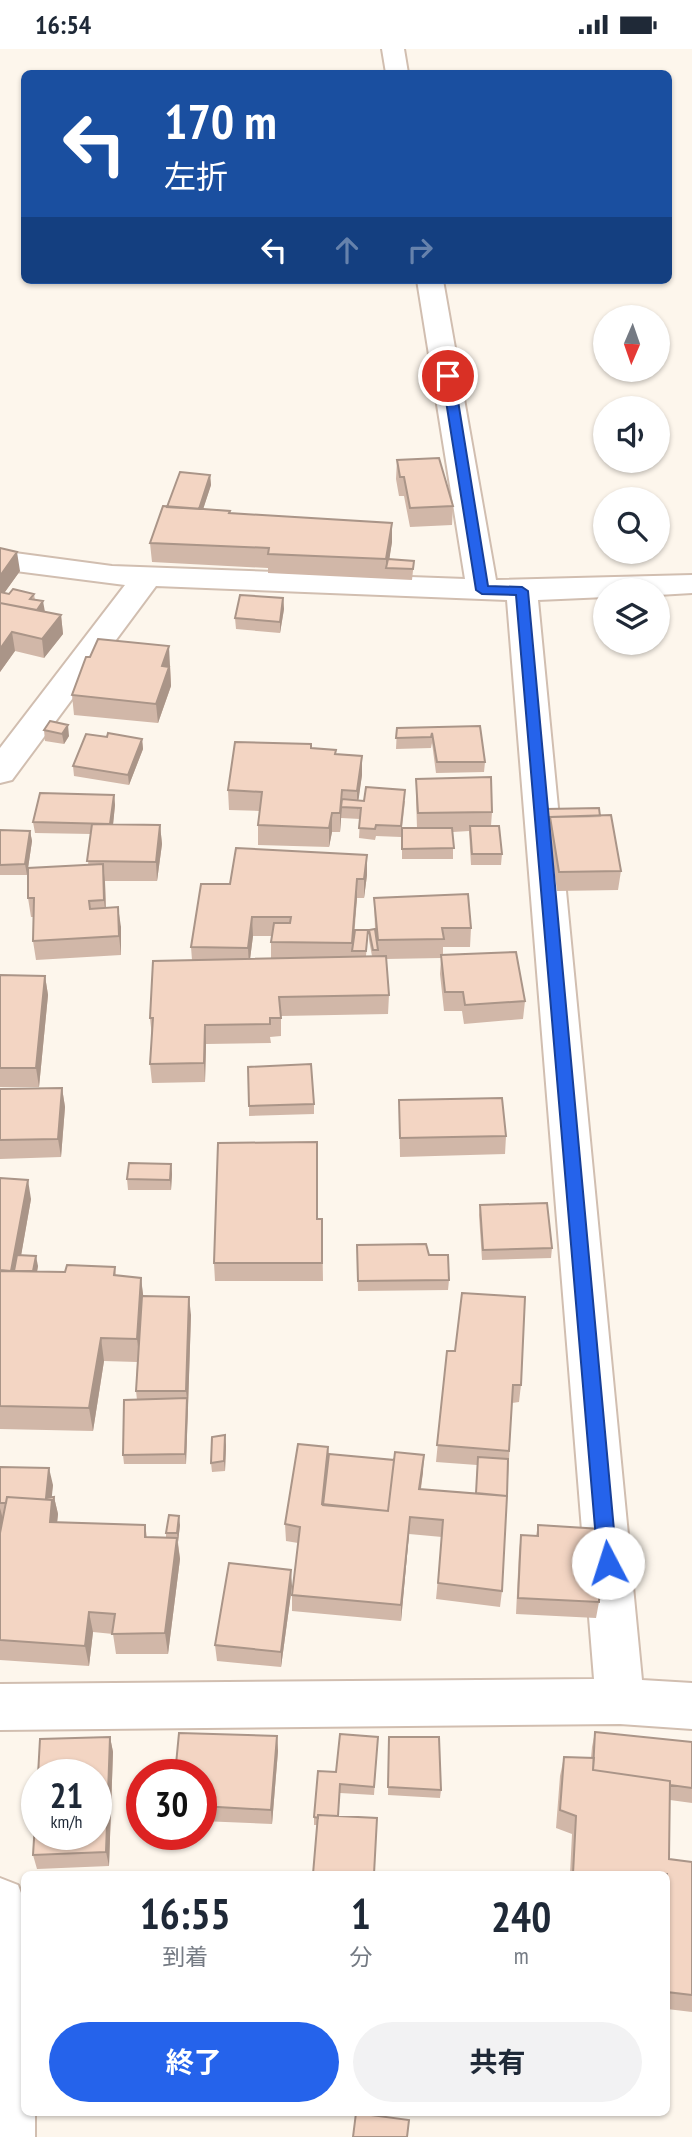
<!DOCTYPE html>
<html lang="ja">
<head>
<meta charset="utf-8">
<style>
  :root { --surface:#fff; --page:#f2f2f3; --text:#1f2937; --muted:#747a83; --accent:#2563eb }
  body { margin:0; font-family:"PT Sans Narrow","Noto Sans JP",sans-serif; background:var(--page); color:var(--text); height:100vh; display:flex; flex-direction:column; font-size:26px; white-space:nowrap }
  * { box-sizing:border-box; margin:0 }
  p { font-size:23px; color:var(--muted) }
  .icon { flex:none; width:38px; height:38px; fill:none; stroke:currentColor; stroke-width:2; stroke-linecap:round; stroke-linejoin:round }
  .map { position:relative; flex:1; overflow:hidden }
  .details { position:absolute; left:21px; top:1822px; width:649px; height:245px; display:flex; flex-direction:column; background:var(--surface); border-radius:10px; box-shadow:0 2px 5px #0004 }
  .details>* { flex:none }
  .guide { position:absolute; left:21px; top:21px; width:651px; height:214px; border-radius:10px; box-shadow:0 2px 5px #0004; background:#1a4fa0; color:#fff; overflow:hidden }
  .needle { width:46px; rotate:182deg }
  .fabs { position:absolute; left:593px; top:256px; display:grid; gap:14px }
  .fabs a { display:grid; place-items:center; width:77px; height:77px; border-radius:50%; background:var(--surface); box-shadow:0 2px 5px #0004; font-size:35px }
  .speed { position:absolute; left:21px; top:1710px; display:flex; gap:14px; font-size:35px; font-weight:700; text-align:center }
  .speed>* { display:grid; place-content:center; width:91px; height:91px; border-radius:50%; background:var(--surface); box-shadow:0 2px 5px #0004; line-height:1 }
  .speed small { font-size:18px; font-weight:400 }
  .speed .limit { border:10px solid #d22; background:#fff; color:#111 }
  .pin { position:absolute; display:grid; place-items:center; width:60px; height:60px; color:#fff; margin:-30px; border:4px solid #fff; border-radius:50%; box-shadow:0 2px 7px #0007 }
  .me { position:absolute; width:77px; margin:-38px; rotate:355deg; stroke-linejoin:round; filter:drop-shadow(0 0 5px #0008) }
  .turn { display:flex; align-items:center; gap:24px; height:147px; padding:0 28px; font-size:32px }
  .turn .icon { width:91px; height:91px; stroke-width:2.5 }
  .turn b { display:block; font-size:49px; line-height:60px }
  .lanes { display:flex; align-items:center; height:66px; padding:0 28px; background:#0003; justify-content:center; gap:35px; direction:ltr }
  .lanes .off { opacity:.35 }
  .eta { display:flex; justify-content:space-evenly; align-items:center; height:119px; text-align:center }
  .eta b { font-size:42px; font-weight:700; line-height:49px }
  .button { display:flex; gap:14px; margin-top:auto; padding:14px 28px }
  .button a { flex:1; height:80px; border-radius:42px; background:var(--accent); color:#fff; font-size:28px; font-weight:700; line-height:80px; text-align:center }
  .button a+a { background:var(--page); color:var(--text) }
  .status { display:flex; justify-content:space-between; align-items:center; height:49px; padding:0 35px; background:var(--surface); direction:ltr }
  .status svg { height:19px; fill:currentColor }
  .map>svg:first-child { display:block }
</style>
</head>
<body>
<div class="status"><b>16:54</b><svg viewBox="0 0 49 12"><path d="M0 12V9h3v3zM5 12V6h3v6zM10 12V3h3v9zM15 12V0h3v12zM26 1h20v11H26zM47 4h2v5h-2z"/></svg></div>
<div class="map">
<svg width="692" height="2088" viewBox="0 0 692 2088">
  <rect width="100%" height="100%" fill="#fdf6ec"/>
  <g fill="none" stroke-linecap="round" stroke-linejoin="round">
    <g stroke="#d1beb0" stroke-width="4">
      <path id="minor" d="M382 0H404L408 24H386Z
        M417 231H443L496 531 692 526V544L658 546V541H606V548L538 551 642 1631 692 1634V1680L620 1675 0 1681V1635L594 1630 507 551 156 537 12 731 0 734V699L125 536 0 520V502L112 517 465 530Z
        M0 1829 18 1836 24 1852V2063H35V2088H0Z"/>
    </g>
    <use href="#minor" fill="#fff" fill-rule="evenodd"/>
  </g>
  <path fill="#d1b7a8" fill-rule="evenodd" d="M397 411 453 457 452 476 410 478 404 447H399L396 430Z
    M210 426 211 436 203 460 230 462V465L392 474V493L389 510 414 512 412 531 268 524V519L152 513 150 494 167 458Z
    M0 499 20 522 4 544 34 545 35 551 45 563 61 566 63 585 44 609 15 602 0 623Z
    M283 549 284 560 280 584 236 580 235 569Z
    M170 616 171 637 158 674 74 666 72 646Z
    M480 677 485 713 484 723 436 724 432 694 431 699 396 700 397 679Z
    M44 681 69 687 64 695 45 692Z
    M107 688 142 690 143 700 129 736 74 727 73 717Z
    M311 699 336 705 362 726 358 751 405 752 401 788 376 787 375 791 359 789 360 770 341 769V766L340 783H332L329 798 258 796V776L260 762 229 761 228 741Z
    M416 730 492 763 491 777 502 805 501 816H471L469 782 453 783V810H402V779H417L416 749Z
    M114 746 115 756 113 775 160 776 162 795 157 832H105L106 859 121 878V906L36 911 33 892 34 868H31L28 849 88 816 91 785 35 784 33 773Z
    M546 760 600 767 621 822 618 841 557 842 549 784H547L545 770Z
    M0 781 30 782 32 792 27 826H0Z
    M367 826 364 849H357L354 890 368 881 366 907H372L369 891V881L375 880 374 849 471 879 470 898H443V906L525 952 523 970 464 975 462 962H444L440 925 441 909 386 910 389 946 388 965 281 967V987L270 988 271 994 206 995 205 1033 152 1034 150 1015 152 988 150 969 192 911 191 898 230 835ZM253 887H272L271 893V910H250Z
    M0 926 45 927 48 946 39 1038H0Z
    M62 1039 65 1058 61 1108 0 1110V1040Z
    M399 1051 506 1087 505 1105 400 1108Z
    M314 1055V1065L249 1067V1057Z
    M171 1115 172 1125 171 1141H128L127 1130Z
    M0 1129 31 1150 21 1206 38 1217 37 1222 65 1223 115 1218 116 1227 141 1229 143 1247 191 1266 186 1415H124L123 1406 137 1351 136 1342 137 1313 104 1312 93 1382 0 1380Z
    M480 1156 552 1199 551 1209 482 1211 479 1166Z
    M317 1170H322L323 1232H215L214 1214Z
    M357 1196 429 1206 449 1231 448 1241 358 1242Z
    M447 1302 521 1336 519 1353 512 1354 502 1542 500 1558 436 1550 442 1488 409 1485 401 1572 292 1562V1546L298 1494 286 1492 285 1475 328 1398 329 1405 423 1423 421 1440 476 1444 477 1416 436 1413Z
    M226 1396 225 1422 212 1423 211 1414Z
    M0 1418 53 1436 51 1448H54L58 1465 57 1473 145 1476 147 1488H166V1484L180 1476 178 1493 180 1510 168 1605H116L113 1585 93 1583 89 1617 0 1611Z
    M538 1476 599 1553 596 1569 516 1565 519 1502 521 1486 536 1487Z
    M292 1537 281 1618 217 1612 215 1596Z
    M595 1683 692 1693V1754L670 1751 669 1810 692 1813V1963L667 1960V1825H570L572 1785 556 1779 560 1727 564 1708 591 1709 592 1698Z
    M277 1687 278 1702 272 1775 201 1772V1726Z
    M110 1688 113 1703 109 1817 37 1820 33 1806Z
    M378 1688 374 1746 340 1744 338 1767 317 1776H314V1768Z
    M389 1688 441 1741 440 1749 388 1746Z"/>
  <path fill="#aa9588" d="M210 426 211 436 197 479 196 468Z
    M392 474V493L388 519H386V530V510Z
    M17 503 20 522 0 550V527Z
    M283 549 284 560 280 584V573Z
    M43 552 45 563 35 565Z
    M61 566 63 585 44 609 42 590Z
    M12 583 15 602 0 623V600Z
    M169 597 171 637 158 674 156 655 162 617Z
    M68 676 69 687 64 695 62 685Z
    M142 690 143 700 129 736 128 726Z
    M362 707V726L357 762V742Z
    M342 741V758L340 783V764Z
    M114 746 115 756 112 786 110 775Z
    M332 764V783L329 798V779Z
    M160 776 162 795 157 832 156 813Z
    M30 782 32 792 27 826 25 815Z
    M367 806V826L364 849V830Z
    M103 815 105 834 106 870 104 851Z
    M357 830V849L352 902V894Z
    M118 858 121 878V906L119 887Z
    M252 868 253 887 249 918 248 899Z
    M45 927 48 946 39 1038 36 1019Z
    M205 976 206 995 205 1033 204 1014Z
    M62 1039 65 1058 61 1108 58 1090Z
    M171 1115 172 1125 171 1141 170 1131Z
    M28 1131 31 1150 17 1230 11 1222Z
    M36 1207 38 1217 34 1241 32 1231Z
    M141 1229 144 1253 140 1313 137 1290Z
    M189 1248 191 1266 188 1359 186 1342Z
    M101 1289 104 1312 93 1382 89 1359Z
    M187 1349 188 1359 186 1415 185 1405Z
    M225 1386 226 1396 225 1422 224 1412Z
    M424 1406 423 1423 418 1457 419 1440Z
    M49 1419 53 1436 51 1456 46 1449Z
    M54 1448 58 1465 55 1494 50 1473 52 1451Z
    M0 1459 3 1470 0 1484Z
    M179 1467 180 1476 178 1493 177 1484Z
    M410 1468 409 1485 401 1572V1556Z
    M177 1489 180 1510 168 1605 165 1584Z
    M291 1521 292 1537 281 1618V1603Z
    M89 1563 93 1583 89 1617 85 1597Z
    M277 1687 278 1702 272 1775 271 1761Z
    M110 1688 113 1703 109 1817 106 1803Z"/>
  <path fill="#f3d5c3" stroke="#aa9588" stroke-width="2" d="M439 409 453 457 410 459 404 428H400L397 411Z
    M180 423 210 426 199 460 167 458Z
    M163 457 230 462 229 464 392 474 386 510 268 505 269 499 150 494Z
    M0 499 17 503 0 527Z
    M388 510 414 512 413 520 386 519Z
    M13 540 34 545 30 550 43 552 37 561 0 554V543L9 545Z
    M240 546 283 549 280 573 235 569Z
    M0 554 61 566 42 590 12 583 0 600Z
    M98 590 169 597 162 617 169 618 156 655 72 646 86 608H90Z
    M50 672 68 676 62 685 44 681Z
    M480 677 485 713H437L432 684 431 688 396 689 397 679Z
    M108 684 142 690 128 726 73 717 86 685 107 688Z
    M235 693 311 695V699L336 701 335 705 362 707 357 742 342 741 340 764H332L329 779 258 776 262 743 228 741Z
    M491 728 492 763 418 764 416 730Z
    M366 738 405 741 401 777 376 776 375 780 359 779 361 759 341 758 342 750 364 752Z
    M40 744 114 746 110 775 33 773Z
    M599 759 600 767 550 768V773H549L546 760Z
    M611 766 621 822 559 823 550 768Z
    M92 775 160 776 156 813 87 812Z
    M470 777H499L502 805H472Z
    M402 779H452L454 799 402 800Z
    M0 781 30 782 25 815 0 816Z
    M236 799 367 806 364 830H357L352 894 271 893 274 874H290L291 868H252L248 899 191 898 201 835H230Z
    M103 815 104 851 89 852 90 860 118 858 119 887 33 892 34 849H28V819Z
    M468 845 471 879H442L444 890 378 891 374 849Z
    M375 880 378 901H373L369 881Z
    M355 881H368L366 902H352Z
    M516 903 525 952 465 956 463 943H445L441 906Z
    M386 907 389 946 279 948 281 969H270V975L205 976 204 1014 150 1015 153 969H150L153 912Z
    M0 926 45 927 36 1019H0Z
    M311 1015 314 1055 249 1057 248 1018Z
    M62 1039 58 1090 0 1091V1040Z
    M502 1049 506 1087 400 1089 399 1051Z
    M317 1093V1170H322V1214H214L218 1094Z
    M129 1114 171 1115 170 1131 127 1130Z
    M0 1129 28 1131 11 1222 0 1221Z
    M547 1154 552 1199 483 1201 480 1156Z
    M426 1195 429 1206H448L449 1231 358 1232 357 1196Z
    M17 1206 36 1207 33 1222H14Z
    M67 1216 115 1218 114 1226 141 1229 137 1290 101 1289 89 1359 0 1357V1222L65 1223Z
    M462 1244 525 1248 521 1336H513L509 1402 437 1396 447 1302H455Z
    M142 1247 189 1248 186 1342H136Z
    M187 1349 185 1405 123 1406 124 1351Z
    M225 1386 224 1412 211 1414 212 1388Z
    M298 1395 328 1398 322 1455 388 1462 395 1403 424 1406 419 1440 507 1447 502 1542 438 1534 443 1471 410 1468 401 1556 292 1546 300 1478 285 1475Z
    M329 1405 394 1411 388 1462 323 1456Z
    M478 1408 508 1410 507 1447 476 1444Z
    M0 1418 49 1419 46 1449 54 1448 53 1456 52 1451 7 1448 6 1454H0Z
    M7 1448 52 1451 50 1473 145 1476V1488L177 1489 165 1584 112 1585 115 1565 89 1563 85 1597 0 1591V1484Z
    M169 1466 179 1467 177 1484H166Z
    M538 1476 601 1480 599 1553 518 1549 521 1486 538 1487Z
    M229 1514 291 1521 281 1603 215 1596Z
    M595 1683 692 1693V1739L670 1736V1732L593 1721Z
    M179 1684 277 1687 271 1761 201 1757V1726H175Z
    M340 1685 378 1688 374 1738 340 1735 338 1767 318 1766V1769L314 1768 318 1722 336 1723Z
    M110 1688 106 1803 33 1806 37 1743V1785H96V1726H38L40 1690Z
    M389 1688H439L441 1741 388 1738Z
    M564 1708 594 1709 593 1721 670 1732 669 1810 692 1813V1946L667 1943V1825H573L576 1767 560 1761Z
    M318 1766 377 1769 374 1825H313Z
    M356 2064 409 2071 407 2088H353Z"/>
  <path fill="#2563eb" stroke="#184099" stroke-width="2" d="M448 323 454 327 488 537 522 538 528 542 617 1514 614 1520 608 1522 601 1520 598 1514 516 546 482 545 476 541 442 327Z"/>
</svg>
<div class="fabs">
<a><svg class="needle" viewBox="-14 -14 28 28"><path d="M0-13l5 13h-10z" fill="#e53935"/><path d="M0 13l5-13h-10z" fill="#747a83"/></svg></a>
<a><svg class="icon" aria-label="sound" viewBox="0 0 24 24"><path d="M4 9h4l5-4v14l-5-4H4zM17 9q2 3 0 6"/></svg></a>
<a><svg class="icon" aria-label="search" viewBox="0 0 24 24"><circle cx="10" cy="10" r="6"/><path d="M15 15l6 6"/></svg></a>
<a><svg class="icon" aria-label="layers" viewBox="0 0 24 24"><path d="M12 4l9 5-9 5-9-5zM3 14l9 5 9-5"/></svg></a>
</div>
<div class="speed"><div>21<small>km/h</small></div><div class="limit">30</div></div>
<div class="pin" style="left:448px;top:327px;background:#d93025"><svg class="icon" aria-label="arrive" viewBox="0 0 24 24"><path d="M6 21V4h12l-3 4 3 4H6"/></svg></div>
<svg class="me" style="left:608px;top:1514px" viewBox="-20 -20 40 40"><circle r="19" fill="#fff"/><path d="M0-13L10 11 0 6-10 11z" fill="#2563eb"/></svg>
<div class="guide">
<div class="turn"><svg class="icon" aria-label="left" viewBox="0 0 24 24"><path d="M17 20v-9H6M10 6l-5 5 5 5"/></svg><div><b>170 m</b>左折</div></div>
<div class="lanes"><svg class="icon" aria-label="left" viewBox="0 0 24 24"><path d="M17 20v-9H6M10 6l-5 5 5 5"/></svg><svg class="icon off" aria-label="ahead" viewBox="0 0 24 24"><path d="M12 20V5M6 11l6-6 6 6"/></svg><svg class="icon off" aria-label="right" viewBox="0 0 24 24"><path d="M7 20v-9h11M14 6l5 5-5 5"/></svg></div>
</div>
<section class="details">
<div class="eta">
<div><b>16:55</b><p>到着</p></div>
<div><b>1</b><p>分</p></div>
<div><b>240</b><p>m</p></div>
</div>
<div class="button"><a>終了</a><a>共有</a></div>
</section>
</div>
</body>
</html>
